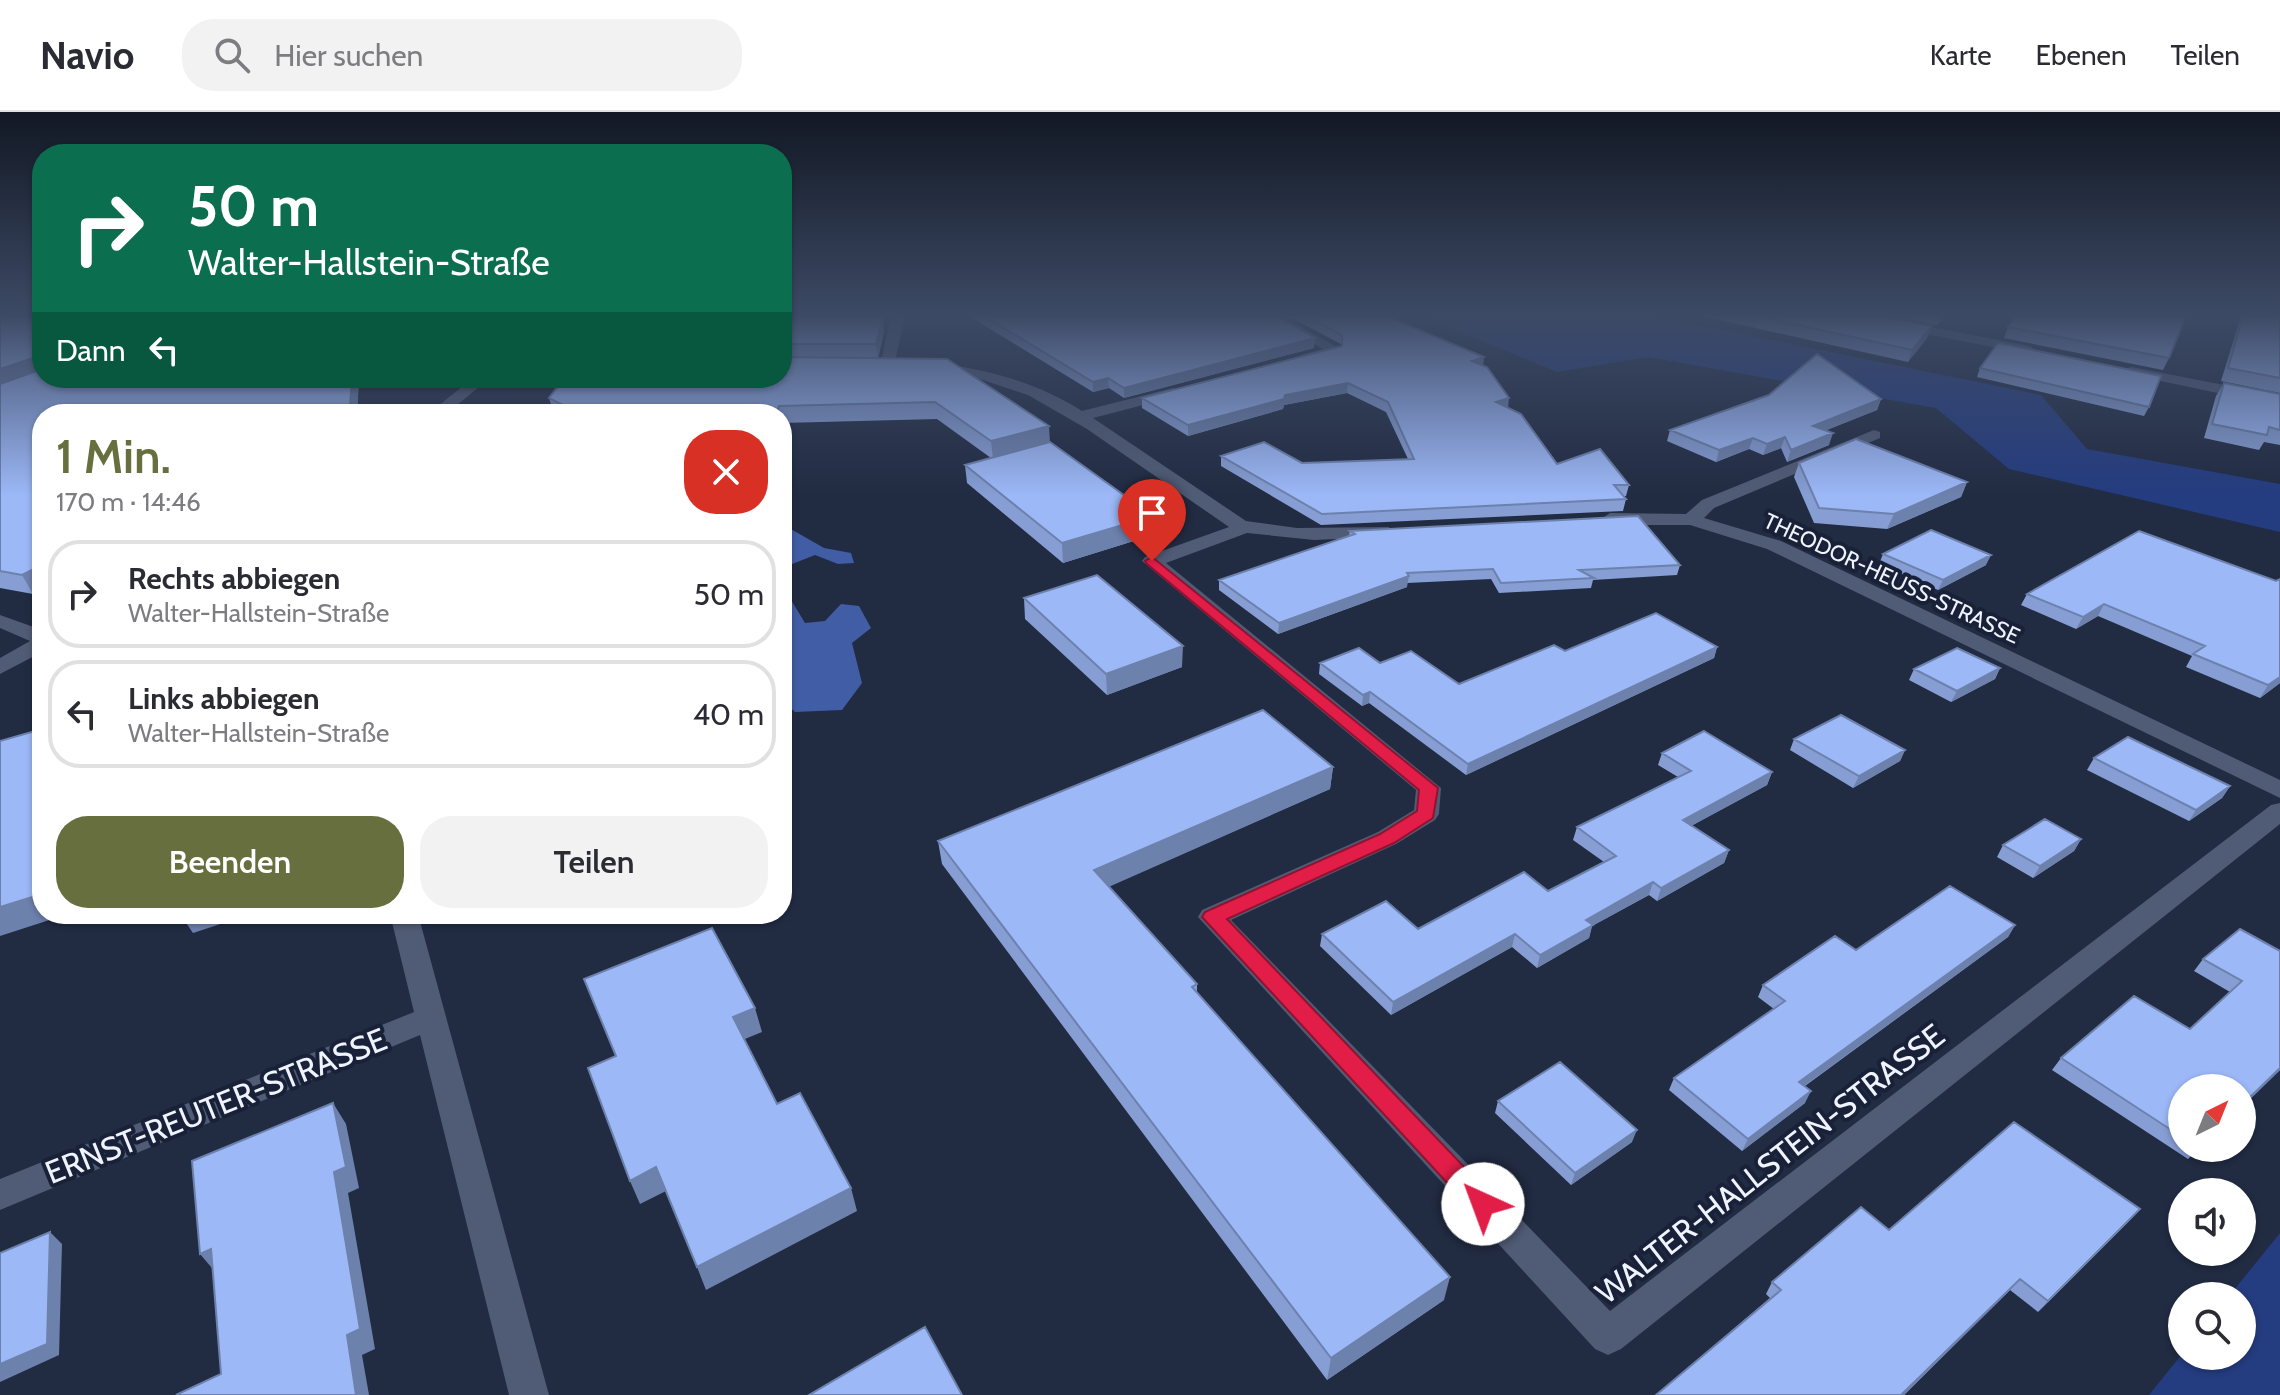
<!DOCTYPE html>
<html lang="de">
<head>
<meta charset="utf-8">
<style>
  :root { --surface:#fff; --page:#f2f2f3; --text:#2b2b33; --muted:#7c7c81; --line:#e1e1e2; --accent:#686f3e }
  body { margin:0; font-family:Cabin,sans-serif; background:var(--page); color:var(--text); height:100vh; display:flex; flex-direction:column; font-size:30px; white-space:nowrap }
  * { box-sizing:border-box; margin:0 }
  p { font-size:26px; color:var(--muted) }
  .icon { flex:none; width:44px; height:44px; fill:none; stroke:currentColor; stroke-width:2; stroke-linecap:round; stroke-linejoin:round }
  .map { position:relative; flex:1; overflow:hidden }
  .side { position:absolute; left:32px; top:292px; width:760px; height:520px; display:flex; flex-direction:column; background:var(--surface); border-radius:32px; box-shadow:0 2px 6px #0004 }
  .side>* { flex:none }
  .guide { position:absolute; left:32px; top:32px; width:760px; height:244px; border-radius:32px; box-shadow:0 2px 6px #0004; background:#0b6e4f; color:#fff; overflow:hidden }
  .needle { width:52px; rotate:43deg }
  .fabs { position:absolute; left:2168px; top:962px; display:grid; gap:16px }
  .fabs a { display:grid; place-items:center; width:88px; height:88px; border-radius:50%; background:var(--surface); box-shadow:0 2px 6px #0004; font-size:40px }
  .pin { position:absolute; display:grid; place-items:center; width:68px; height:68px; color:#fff; margin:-82px -34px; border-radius:50% 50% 50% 0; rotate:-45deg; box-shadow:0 0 8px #0007 }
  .pin .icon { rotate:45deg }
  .me { position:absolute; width:88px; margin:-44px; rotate:317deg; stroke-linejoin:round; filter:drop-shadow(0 0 6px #0008) }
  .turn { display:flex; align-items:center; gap:28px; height:168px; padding:0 24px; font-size:36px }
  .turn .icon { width:104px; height:104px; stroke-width:2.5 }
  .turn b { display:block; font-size:56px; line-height:68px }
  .then { display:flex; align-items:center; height:76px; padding:0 24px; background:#0003; gap:16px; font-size:30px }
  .round { display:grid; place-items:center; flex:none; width:84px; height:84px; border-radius:32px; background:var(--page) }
  .headline { display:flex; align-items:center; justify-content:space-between; height:136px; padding:0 24px }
  h1 { font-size:48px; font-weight:600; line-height:60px; color:var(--accent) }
  .cta { display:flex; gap:16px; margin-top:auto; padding:16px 24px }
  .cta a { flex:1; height:92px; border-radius:32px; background:var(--accent); color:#fff; font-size:32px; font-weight:600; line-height:92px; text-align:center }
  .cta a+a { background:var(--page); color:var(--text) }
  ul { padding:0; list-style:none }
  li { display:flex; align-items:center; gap:24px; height:108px; margin:0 16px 12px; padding:0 8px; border:4px solid var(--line); border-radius:32px }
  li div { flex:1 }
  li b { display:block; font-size:30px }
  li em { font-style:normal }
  header { display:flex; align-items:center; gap:48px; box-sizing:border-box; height:112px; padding:0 40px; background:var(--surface); border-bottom:2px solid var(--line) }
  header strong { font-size:38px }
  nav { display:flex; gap:44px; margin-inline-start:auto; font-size:28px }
  .search { width:560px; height:72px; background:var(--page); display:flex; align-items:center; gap:20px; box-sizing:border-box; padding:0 28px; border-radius:32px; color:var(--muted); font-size:30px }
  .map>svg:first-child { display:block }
</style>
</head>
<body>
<header>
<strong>Navio</strong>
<div class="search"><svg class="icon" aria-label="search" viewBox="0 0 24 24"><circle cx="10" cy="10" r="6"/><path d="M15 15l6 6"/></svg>Hier suchen</div>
<nav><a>Karte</a><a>Ebenen</a><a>Teilen</a></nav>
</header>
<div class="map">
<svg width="2280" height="1283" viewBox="0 0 2280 1283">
  <rect width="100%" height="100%" fill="#212b42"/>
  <path fill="#243c80" d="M1422 204H1654L2041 283 2087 337 2280 372V420L2009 357 1936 296 1648 245 1557 260Z
    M2280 1121V1283H2149L2182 1242 2242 1244V1184H2229Z"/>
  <path fill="#415da5" d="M782 412 824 436 851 441 854 451 838 452 815 443 782 456Z
    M782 473 805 511 825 509 841 492 859 494 871 516 852 531 862 571 842 598 795 600 782 588Z"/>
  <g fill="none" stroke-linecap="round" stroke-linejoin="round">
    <path fill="#505b75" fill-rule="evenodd" d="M891 204H905L894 254 887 258 880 254Z
      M1265 204H1282L1342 238 1311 249H1301V243L1323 237Z
      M1847 204H1875L2029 234 2036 238 2029 242 1854 208Z
      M2234 204 2280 207V215Z
      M931 251C986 256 1035 270 1082 299L1173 276 1178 278V284L1093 306 1246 409 1297 416 1389 415 1391 419 1382 425 1314 428 1247 421 1166 451 1441 676 1439 702 1435 708 1396 732 1231 808 1610 1199 2271 693 2280 691V712L1621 1237 1608 1243 1595 1237 1198 805 1202 798 1378 720 1414 698 1416 678 1142 449 1145 445 1229 415 1087 317 1028 283 968 263 926 258V252Z
      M2132 255 2280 284V294L2127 262V256Z
      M432 266H490L446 302H428L463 274 439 270Z
      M1874 318 1880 320V326L1714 396 1704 406 1781 429 2280 668V686L1767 437 1690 413H1610L1601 407 1610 401 1686 402 1702 388Z
      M0 503 42 518V540L0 562V546L30 529 0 516Z
      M390 802H418L549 1283H509L420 923 0 1098V1067L414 900Z"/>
  </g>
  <path fill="#869ed4" d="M0 204H42V266H359L357 302H42V477L33 482 0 476Z
    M782 204 884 219 878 246 1050 331 1153 404V423L1063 451 967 371 965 353 991 346 937 307 782 311V302H554L549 286 782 266Z
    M969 204H1276L1314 236 1124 286 1109 276 1093 280Z
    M1288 204H1386L1484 245 1483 253 1508 296 1557 352 1629 373 1626 384H1623L1626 387 1623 399 1321 413 1221 354V344L1302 351 1408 347 1386 300 1347 281 1284 293 1283 297 1188 324 1142 296V286L1341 234V232Z
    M1702 204H1880L1927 226 1908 250Z
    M1890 204H1945L1937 213Z
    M2241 204H2280V281L2221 269Z
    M2008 215 2169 246 2163 258 2004 226Z
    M1980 256 2149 295 2144 304 1977 265Z
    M2224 271 2280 282V333L2264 330 2259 338 2204 326 2216 284Z
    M1881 287 1877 298 1826 318 1829 333 1787 350 1781 336 1763 343 1749 337 1716 350 1667 329 1670 318Z
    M1799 351 1967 370 1961 385 1887 417 1814 411 1794 365Z
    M1350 419 1680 453 1677 463 1593 468 1591 476 1499 481 1491 467 1407 471V475L1278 522 1219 478V468L1349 424Z
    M2139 419 2280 571 2260 586 2186 555 2192 544 2098 504 2076 517 2021 493 2027 482Z
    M1883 442 1986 453 1938 478 1879 452Z
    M1024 486 1182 555 1107 583 1025 507Z
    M1717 535 1714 546 1466 663 1369 591 1362 594 1319 562 1320 551H1380L1459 572 1565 539Z
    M2000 556 1995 567 1951 590 1909 568 1914 557Z
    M1794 627 1905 638 1900 649 1853 676 1790 638Z
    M1662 641 1772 660 1767 673 1691 714 1729 738 1724 751 1657 789 1649 783 1592 814 1589 826 1537 856 1512 835 1391 903 1320 834 1322 822 1418 817 1548 779 1604 750 1573 728 1577 715 1678 665 1658 653Z
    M2094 646 2230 674 2222 686 2189 709 2087 658Z
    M1333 655 1330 677 1109 774 1197 872V880L1444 1188 1327 1268 942 752 938 729Z
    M2081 727 2074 739 2033 766 1997 745 2003 733Z
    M2015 813 2008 825 1805 974V991L1742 1039 1669 978 1674 966 1774 897 1758 885 1763 873 1856 838Z
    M2280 839V958L2242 995V976H2182V1036H2199L2188 1047 2052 958 2061 946 2190 917 2230 880 2194 859 2203 847Z
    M1498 989 1632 1030 1571 1073 1495 1001Z
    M2140 1097 2129 1109 2038 1200 2010 1178 1904 1283H1656L1770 1186 1766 1182 1772 1170 1889 1118Z"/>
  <path fill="#6d81ad" d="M883 204 884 219 878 248 876 232Z
    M1932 214 1927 226 1908 250 1912 238Z
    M1315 226 1314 236 1124 286V276Z
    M1484 245 1482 255 1472 249Z
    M33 246 41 261 0 275V257Z
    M352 266H359L357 302H334Z
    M1108 266 1109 276 1093 280V270Z
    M1348 271 1347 281 1284 293 1283 297 1188 324V313L1285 283Z
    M1509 286 1508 296 1496 290Z
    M1881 287 1877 298 1810 325 1813 314Z
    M1049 314 1050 331 993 347 991 329Z
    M1833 321 1829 333 1787 350 1791 338Z
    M1785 325 1781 336 1763 343 1767 332Z
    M1753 326 1749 337 1716 350 1719 338Z
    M1967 370 1961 385 1887 417 1894 402Z
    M1153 404V423L1063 451 1062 431Z
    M1991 443 1986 453 1938 478 1943 468Z
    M42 453V477L33 482 22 463Z
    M1409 464 1407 475 1278 522 1279 511Z
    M2104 492 2098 504 2076 517 2083 505Z
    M1183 534 1182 555 1107 583 1106 562Z
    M1717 535 1714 546 1466 663 1468 652Z
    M2000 556 1995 567 1951 590 1957 579Z
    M2280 565V571L2260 586 2268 573Z
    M1370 580 1369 591 1362 594 1363 583Z
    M1905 638 1900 649 1853 676 1859 664Z
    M1333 655 1330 677 1095 781 1094 758Z
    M1772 660 1767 673 1678 721 1683 708Z
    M2230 674 2222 686 2189 709 2196 698Z
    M2081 727 2074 739 2033 766 2040 754Z
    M1729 738 1724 751 1657 789 1661 776Z
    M1653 770 1649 783 1592 814 1589 826 1537 856 1540 843 1586 808Z
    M42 782V802H68L0 824V795Z
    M180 802H251L193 821Z
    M2015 813 2008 825 1793 982 1799 970Z
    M1515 822 1512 835 1391 903 1393 890Z
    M755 896 762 920 740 929 733 905Z
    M2280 956V958L2242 995V993Z
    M1811 979 1805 991 1742 1039 1748 1027Z
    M333 991 346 1012 359 1076 348 1081 375 1237 362 1243 369 1283H356L347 1223 334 1060Z
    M1637 1018 1632 1030 1571 1073 1575 1061Z
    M656 1055 666 1079 640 1092 630 1069Z
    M851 1076 857 1099 706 1178 697 1155Z
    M2140 1097 2129 1109 2038 1200 2048 1189Z
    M50 1120 62 1132 59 1243 0 1270V1252Z
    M211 1137 217 1162 200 1142Z
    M1450 1165 1444 1188 1327 1268 1331 1246Z
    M2020 1167 2010 1178 1904 1283H1901Z"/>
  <path fill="#9cb8f7" stroke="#6d81ad" stroke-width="2" d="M0 204H42V247L33 246 0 257Z
    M782 204H883L876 232H782Z
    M984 204H1276L1315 226 1124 276 1108 266 1093 270Z
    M1306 204H1386L1484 245 1472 249 1487 255 1509 286 1496 290 1521 302 1557 352 1600 337 1629 373H1614L1626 387 1322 402 1221 344 1264 330 1302 351 1414 347 1388 290 1348 271 1285 283 1284 287 1188 313 1142 286 1342 234V223Z
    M1757 204H1880L1932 214 1912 238Z
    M2016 204H2186L2169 246 2008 215Z
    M2243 204H2280V266L2228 256Z
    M1998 231 2161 264 2149 295 1980 256Z
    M1817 242 1881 287 1813 314 1833 321 1791 338 1785 325 1767 332 1753 326 1719 338 1670 318 1769 283Z
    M782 245 947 247 1049 314 991 329 935 290 779 294 777 299 661 302H580L549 286 564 266H782Z
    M42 257V266H352L350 294 334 302H42V453L22 463 0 459V272Z
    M2224 271 2280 282V318L2269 315 2267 323 2212 312Z
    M1856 327 1967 370 1894 402 1819 396 1799 351Z
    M1050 330 1153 404 1062 431 965 353Z
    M1638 404 1680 453 1579 458 1594 466 1501 471 1493 457 1407 461 1409 464 1279 511 1219 468 1355 422 1350 419Z
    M1931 418 1991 443 1943 468 1883 442Z
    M2139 419 2276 469 2280 467V565L2268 573 2193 542 2205 534 2104 492 2083 505 2027 482Z
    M1097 463 1183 534 1106 562 1024 486Z
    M1656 501 1717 535 1468 652 1370 580 1363 583 1320 551 1359 536 1380 551 1411 539 1459 572 1554 533 1565 539Z
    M1957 536 2000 556 1957 579 1914 557Z
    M1263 598 1333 655 1094 758 1197 872 1192 875 1450 1165 1331 1246 938 729Z
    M1841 603 1905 638 1859 664 1794 627Z
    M42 617V782L0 795V629Z
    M1704 619 1772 660 1683 708 1729 738 1661 776 1653 770 1586 808 1593 813 1540 843 1515 822 1393 890 1322 822 1386 789 1418 817 1524 760 1548 779 1616 744 1577 715 1691 659 1662 641Z
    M2128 625 2230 674 2196 698 2094 646Z
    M2045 707 2081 727 2040 754 2003 733Z
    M1950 774 2015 813 1799 970 1811 979 1748 1027 1674 966 1785 889 1763 873 1835 824 1856 838Z
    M712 816 755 896 733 905 777 992 800 981 851 1076 697 1155 656 1055 630 1069 588 956 616 944 584 867Z
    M2240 817 2280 839V956L2242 993V976H2182V1025L2061 946 2134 884 2190 917 2242 869 2203 847Z
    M1560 950 1637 1018 1575 1061 1498 989Z
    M333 991 346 1055 334 1060 360 1217 347 1223 356 1283H176L221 1262 211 1137 200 1142 192 1049Z
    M2014 1010 2140 1097 2048 1189 2020 1167 1901 1283H1656L1781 1178 1772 1170 1861 1095 1889 1118Z
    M50 1120 47 1232 0 1252V1141Z
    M925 1215 962 1283H809Z"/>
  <linearGradient id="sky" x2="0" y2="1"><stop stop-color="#121824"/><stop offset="0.53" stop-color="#3d4a65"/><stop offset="1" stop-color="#3d4a65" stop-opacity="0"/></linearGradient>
  <rect width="2280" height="384" fill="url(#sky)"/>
  <path fill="#e11d48" stroke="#92132f" stroke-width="2" d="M1152 445 1438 676 1433 706 1394 731 1227 807 1492 1084 1496 1092 1492 1100 1483 1104 1474 1100 1202 805 1205 800 1380 722 1417 699 1419 678 1147 452 1145 449Z"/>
  <g text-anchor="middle" stroke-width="8" stroke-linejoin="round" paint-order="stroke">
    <g font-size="22" fill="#eff3fd" stroke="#182137">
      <text transform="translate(1892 466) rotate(25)" y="8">THEODOR-HEUSS-STRASSE</text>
    </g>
    <g font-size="32" fill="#eff3fd" stroke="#182137">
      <text transform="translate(216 994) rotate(-22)" y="11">ERNST-REUTER-STRASSE</text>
      <text transform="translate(1770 1052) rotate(-38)" y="11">WALTER-HALLSTEIN-STRASSE</text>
    </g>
  </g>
</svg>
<div class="fabs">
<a><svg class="needle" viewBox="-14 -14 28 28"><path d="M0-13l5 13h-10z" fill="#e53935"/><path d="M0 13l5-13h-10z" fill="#7c7c81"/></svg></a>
<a><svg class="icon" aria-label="sound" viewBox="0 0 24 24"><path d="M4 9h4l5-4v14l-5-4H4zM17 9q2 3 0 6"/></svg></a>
<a><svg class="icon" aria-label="search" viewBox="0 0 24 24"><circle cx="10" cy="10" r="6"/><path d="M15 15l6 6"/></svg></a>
</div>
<div class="pin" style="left:1152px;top:449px;background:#d93025"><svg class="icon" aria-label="arrive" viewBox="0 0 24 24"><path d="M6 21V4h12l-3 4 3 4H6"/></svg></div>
<svg class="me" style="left:1483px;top:1092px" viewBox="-20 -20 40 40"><circle r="19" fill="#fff"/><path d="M0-13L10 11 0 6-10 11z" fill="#e11d48"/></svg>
<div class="guide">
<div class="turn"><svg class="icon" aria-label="right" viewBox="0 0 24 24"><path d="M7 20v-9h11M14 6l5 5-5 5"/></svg><div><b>50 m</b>Walter-Hallstein-Straße</div></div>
<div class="then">Dann<svg class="icon" aria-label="left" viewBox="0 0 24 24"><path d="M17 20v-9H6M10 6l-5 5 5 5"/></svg></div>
</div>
<section class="side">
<div class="headline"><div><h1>1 Min.</h1><p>170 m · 14:46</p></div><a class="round" style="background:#d93025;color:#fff"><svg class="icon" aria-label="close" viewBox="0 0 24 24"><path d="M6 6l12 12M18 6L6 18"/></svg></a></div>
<ul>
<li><svg class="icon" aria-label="right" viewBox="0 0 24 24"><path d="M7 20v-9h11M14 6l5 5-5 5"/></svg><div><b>Rechts abbiegen</b><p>Walter-Hallstein-Straße</p></div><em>50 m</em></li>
<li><svg class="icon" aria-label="left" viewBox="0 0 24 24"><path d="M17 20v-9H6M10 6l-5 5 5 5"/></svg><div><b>Links abbiegen</b><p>Walter-Hallstein-Straße</p></div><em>40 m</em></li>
</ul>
<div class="cta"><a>Beenden</a><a>Teilen</a></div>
</section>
</div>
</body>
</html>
